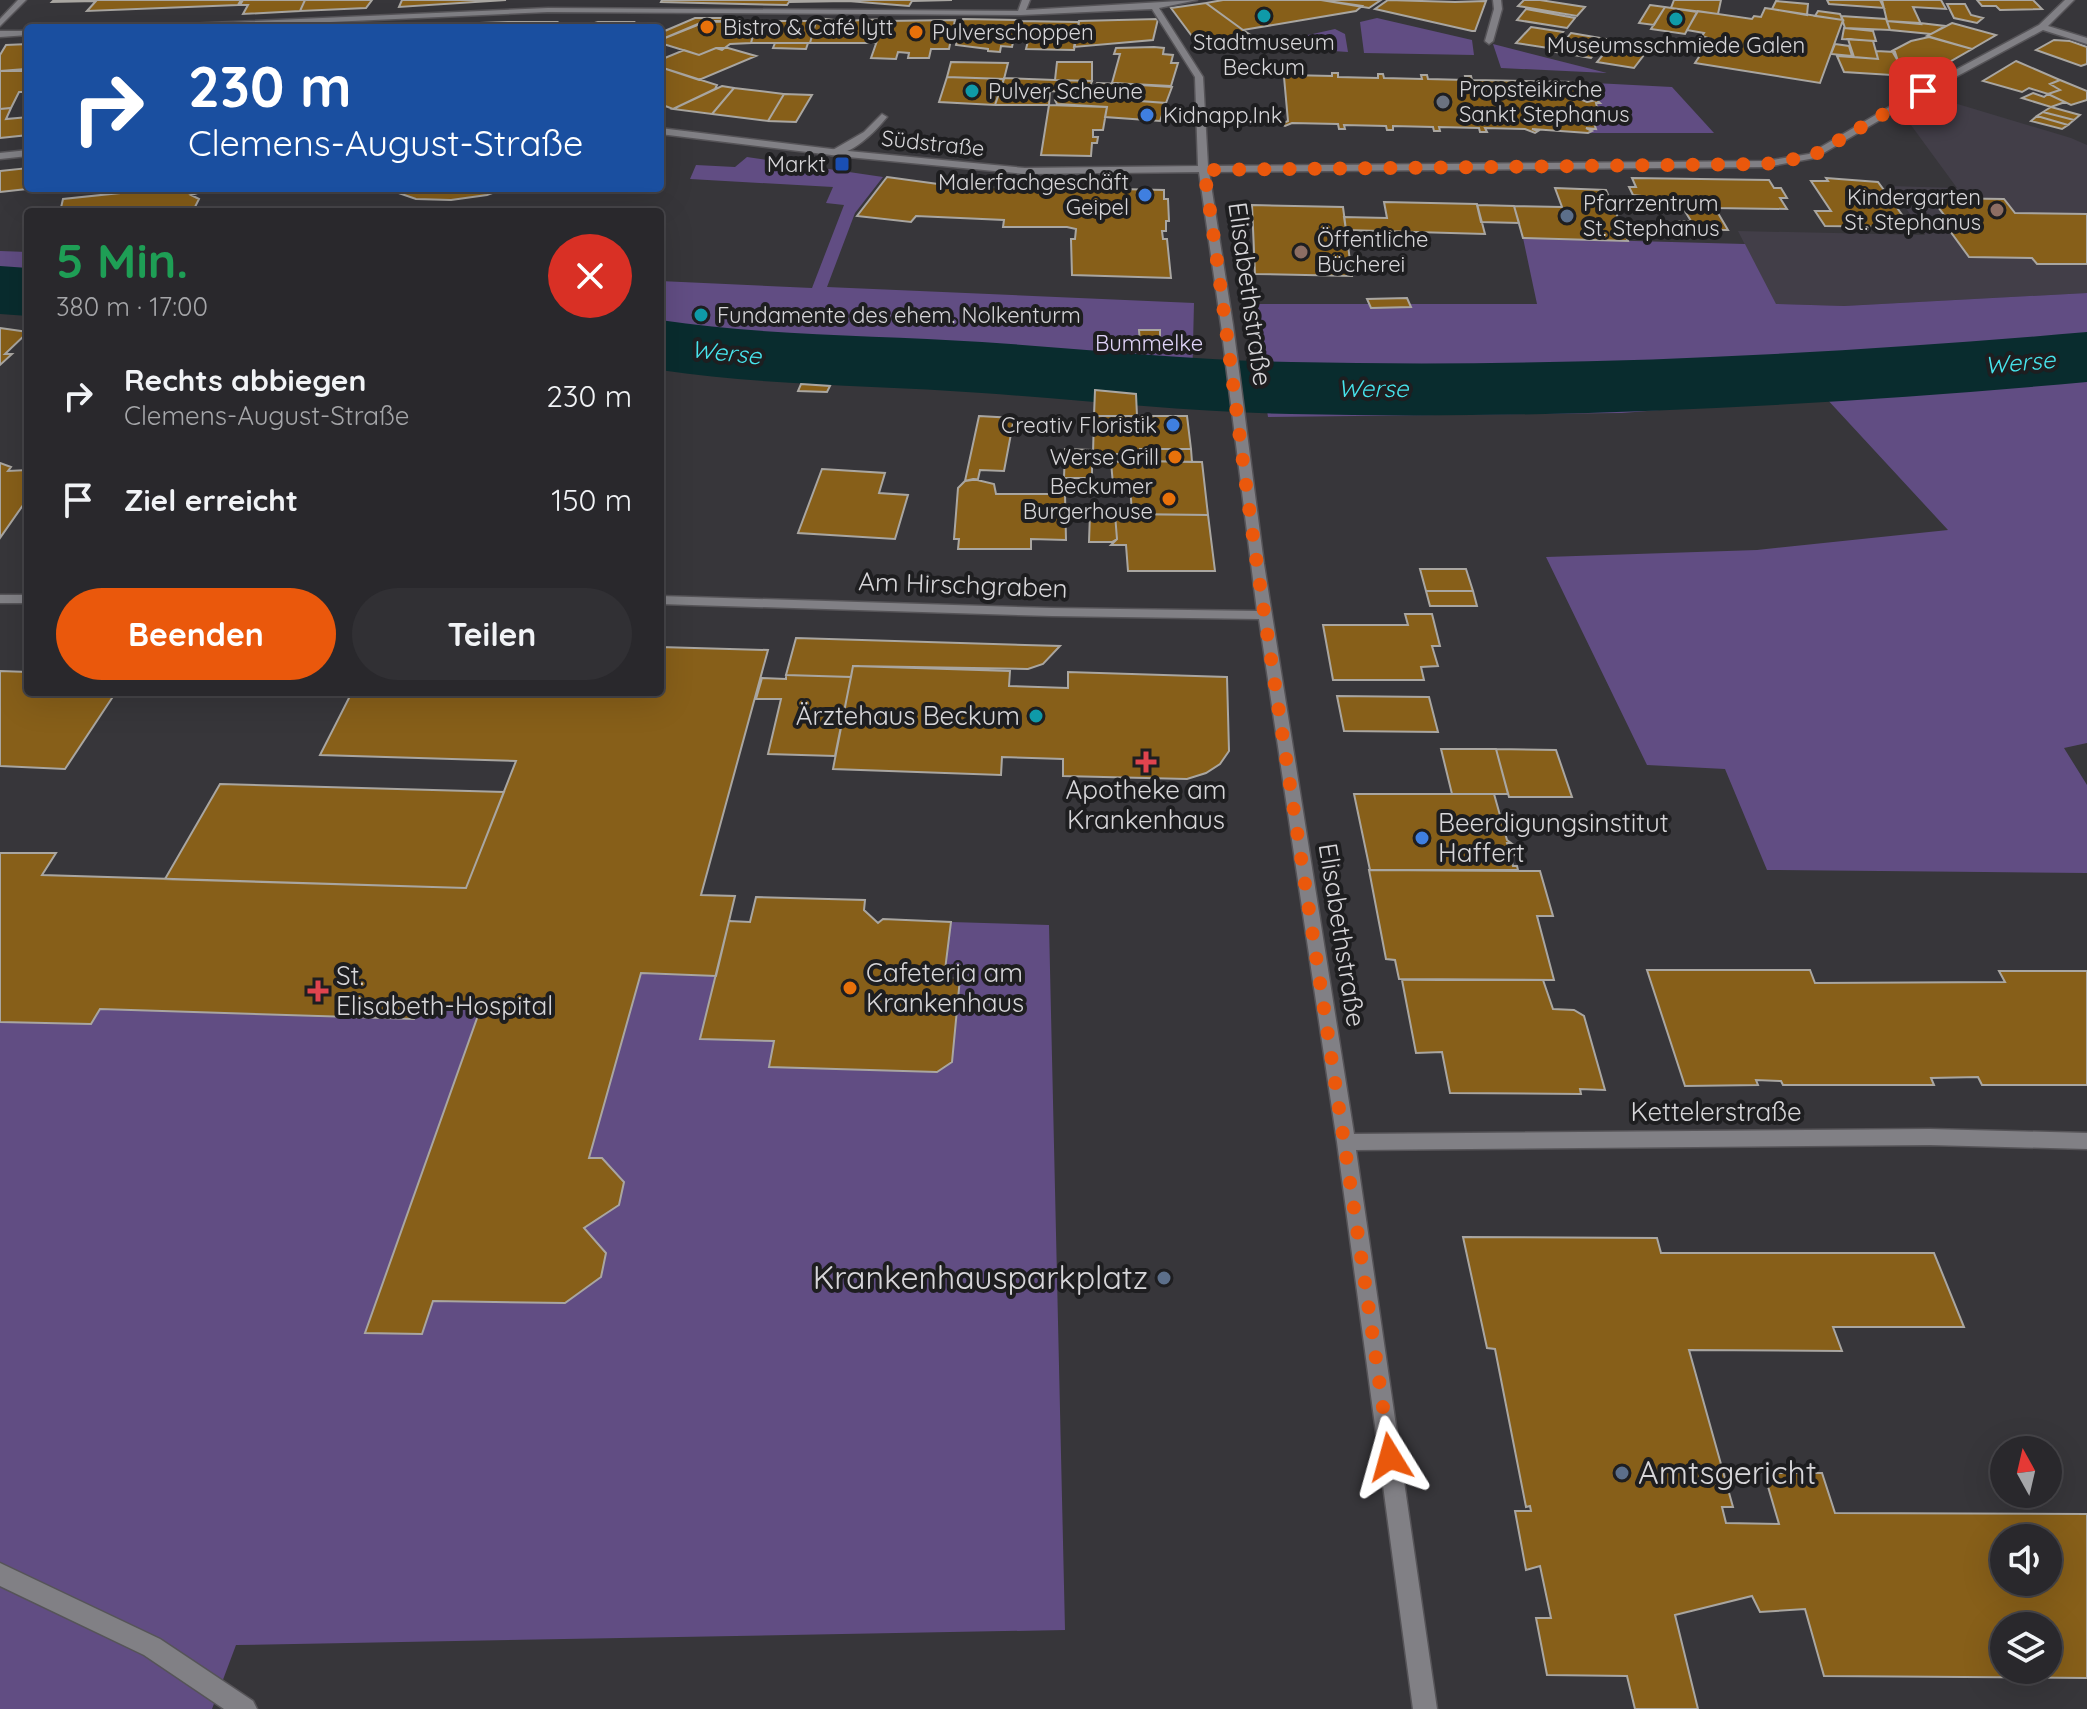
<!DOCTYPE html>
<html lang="de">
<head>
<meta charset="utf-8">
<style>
  :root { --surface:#29282c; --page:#313034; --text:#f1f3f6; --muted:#a5a6a9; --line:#454448; --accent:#ea580c }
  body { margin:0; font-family:Quicksand,sans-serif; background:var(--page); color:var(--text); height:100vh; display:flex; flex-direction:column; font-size:30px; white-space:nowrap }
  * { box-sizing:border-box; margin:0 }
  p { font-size:26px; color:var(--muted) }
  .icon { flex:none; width:44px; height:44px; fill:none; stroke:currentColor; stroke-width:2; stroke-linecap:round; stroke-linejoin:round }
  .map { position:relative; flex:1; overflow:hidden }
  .panel { position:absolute; left:24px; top:208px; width:640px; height:488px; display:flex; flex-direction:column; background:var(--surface); border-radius:8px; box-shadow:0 8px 32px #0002,0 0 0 2px var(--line) }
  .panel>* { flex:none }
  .banner { position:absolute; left:24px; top:24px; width:640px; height:168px; border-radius:8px; box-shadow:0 8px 32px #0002,0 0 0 2px var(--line); background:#1a4fa0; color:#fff; overflow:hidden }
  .needle { width:52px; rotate:352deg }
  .controls { position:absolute; left:1990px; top:1436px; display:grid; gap:16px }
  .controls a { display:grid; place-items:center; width:72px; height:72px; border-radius:50%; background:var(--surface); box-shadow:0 8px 32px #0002,0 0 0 2px var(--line); font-size:40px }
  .pin { position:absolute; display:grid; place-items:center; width:68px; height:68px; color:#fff; margin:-34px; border-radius:16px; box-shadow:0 4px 12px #0006 }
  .me { position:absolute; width:88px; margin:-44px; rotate:352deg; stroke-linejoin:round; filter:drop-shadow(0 0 6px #0008) }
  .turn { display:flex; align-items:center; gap:28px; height:168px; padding:0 32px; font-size:36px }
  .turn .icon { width:104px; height:104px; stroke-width:2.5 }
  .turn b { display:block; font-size:56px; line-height:68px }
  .round { display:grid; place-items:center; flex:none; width:84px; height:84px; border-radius:42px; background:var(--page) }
  .overview { display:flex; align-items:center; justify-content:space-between; height:136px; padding:0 32px }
  h1 { font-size:48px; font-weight:700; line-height:60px; color:#1e9e55 }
  .primary-button { display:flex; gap:16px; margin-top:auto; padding:16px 32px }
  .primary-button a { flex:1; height:92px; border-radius:48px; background:var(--accent); color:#fff; font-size:32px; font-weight:700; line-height:92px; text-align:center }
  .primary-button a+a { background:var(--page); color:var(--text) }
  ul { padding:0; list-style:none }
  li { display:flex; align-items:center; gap:24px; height:104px; padding:0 32px }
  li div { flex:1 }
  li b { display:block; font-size:30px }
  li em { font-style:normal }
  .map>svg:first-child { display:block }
</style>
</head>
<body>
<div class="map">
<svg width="2087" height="1709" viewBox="0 0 2087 1709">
  <rect width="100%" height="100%" fill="#37363a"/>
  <path fill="#423e48" d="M1941 99 2071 138 2087 145V293L1844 306 1775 304 1738 231 1925 235 1890 186 1957 188 1908 121Z"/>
  <path fill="#614d83" d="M1377 18 1472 40 1474 55 1364 53 1360 22Z
    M1335 29 1345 34 1348 52 1259 46Z
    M1493 44 1607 73 1501 68Z
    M1575 82 1672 87 1714 133H1588L1586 128H1596L1593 121 1581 116 1603 112 1598 111 1597 101 1587 102 1575 97Z
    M747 157 883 177 855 213 827 287 1194 303 1192 386 660 362V281L812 288 844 205 826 203 833 187 690 179 696 165 735 167Z
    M1523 238 1745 244 1776 304 1844 306 2087 293V743L2064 748 2087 785V873L1767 870 1725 769 1647 765 1546 557 1757 550 1948 530 1825 397 1622 413 1268 417 1250 304H1537Z
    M0 251 28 252V313L0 312Z
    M951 922 1049 925 1065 1630 236 1645 212 1709H0V1022L91 1024 100 1009 414 1019 420 1005 481 1007 366 1333 422 1334 433 1301 564 1303 601 1277 606 1253 584 1228 619 1205 624 1182 602 1158H589L641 973 715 976 700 1039 774 1041 770 1067 937 1072 952 1061 960 979 944 978Z"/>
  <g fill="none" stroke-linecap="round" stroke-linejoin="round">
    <path fill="#092c2e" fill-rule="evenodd" d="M0 266 28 268V316L0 314Z
      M660 320C766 336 875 335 982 342 1085 349 1188 360 1291 362 1556 368 1822 355 2087 332V382C1822 406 1556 420 1291 414 1188 412 1085 400 982 393 875 385 766 386 660 370Z"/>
  </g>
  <path fill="#875f19" stroke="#a9a6a1" stroke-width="2" fill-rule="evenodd" d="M54 0H241L238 5 87 11 96 1 52 2Z
    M243 0H305L300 11 243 14 248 5H240Z
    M305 0H372L366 8 300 11Z
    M402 0H506L399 7Z
    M662 0H952L912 1 909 6 848 1 789 2 787 5 661 2Z
    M1223 0H1321L1362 6 1356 11 1243 30 1206 3Z
    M1321 0H1381L1369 8Z
    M1388 0 1455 2 1486 1 1475 31H1472L1375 9Z
    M1524 0H1540L1585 7 1577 16 1518 6Z
    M1674 0H1721L1718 14 1671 8Z
    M1827 0H1880L1884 8 1829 4Z
    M1882 0H1941L1946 9 1913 7 1921 24 1887 21Z
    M1977 0H2033L2042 9 2000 10 1996 6H1982Z
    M1776 1 1808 4 1807 15 1772 9Z
    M1206 3 1243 30 1249 34 1197 43 1171 8Z
    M1947 4H1965L1971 15 1983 18 1977 23 1954 18Z
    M1650 5 1665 7 1654 25 1639 23Z
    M1665 7 1697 12 1685 34 1651 29Z
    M1765 8 1843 20 1820 83 1695 63 1711 39 1702 36 1704 33 1687 30 1698 11 1752 19 1754 16 1761 17Z
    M1526 9 1575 18 1567 28 1517 20Z
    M1818 11 1840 14 1843 20 1815 16Z
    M1841 16 1886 19 1890 30 1845 28Z
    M695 18H731L730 21H705L660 40V33Z
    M817 18 843 21 885 19 876 43H810Z
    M963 19 1018 20 1012 47 1001 46 1000 52 988 51V49L956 45Z
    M1158 19 1153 40 1074 47 1079 21Z
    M955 20 949 49H931L929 58H908L909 53 898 52 896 59 871 58 884 21Z
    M757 21 751 43 730 44 722 50 716 48 699 55 660 43V40L705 22Z
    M757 21H816L810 43H751Z
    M1018 21 1079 22 1074 50 1026 49 1029 37 1015 35Z
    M1887 21 1920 23 1945 26 1931 34 1890 30Z
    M508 22H557L553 28H455L453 24Z
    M598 22H634L631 28H577Z
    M1952 23 1996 35 1972 49 1927 36Z
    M450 24 452 28H373Z
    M1531 27 1563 32 1548 48 1516 43Z
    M1844 28 1873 31 1876 41 1842 39Z
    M1571 33 1606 39 1591 58 1556 52Z
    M1929 37 1972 49 1923 77 1915 62 1898 61 1892 51 1911 41Z
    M1848 39 1873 41 1878 59 1854 57Z
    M2054 40 2070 41 2087 47V64L2081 66 2036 50Z
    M775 43H808L806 49 773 48Z
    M28 44V71H0V55L6 45Z
    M1835 44 1849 46 1852 56 1831 54Z
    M1611 45 1647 51 1634 68 1597 62Z
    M1154 47 1164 48 1163 54 1173 55 1171 63H1178L1171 86 1112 83 1120 54H1114L1116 48Z
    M716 48H728L756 56 699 80 660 67V60L684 50 699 55Z
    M1876 51 1895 52 1898 61 1915 62 1923 77 1844 72 1837 56 1878 59Z
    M2016 61 2060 80 2050 84 2060 90 2048 94 2029 88 2022 92 1983 81Z
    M951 62 1008 63 1004 79 947 77Z
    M1057 62H1092V81L1055 80Z
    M660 67 717 85 715 89 673 109 660 104Z
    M25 69 28 74 24 83 28 84V92H19L11 108 0 109V71Z
    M1281 72 1288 75 1332 76V73H1338V77L1378 78V74H1383L1384 78 1422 79 1421 75H1427L1428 79 1466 80 1465 76H1471L1472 80 1575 82 1578 84 1574 85 1578 93 1575 97 1587 102 1597 100 1600 103H1596L1598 111 1603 112 1581 116 1593 120 1596 129 1586 128 1592 131 1588 133 1532 129 1538 131 1535 133 1525 129 1485 128 1487 132H1480L1479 128 1439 127 1440 131H1434L1433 127 1393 126V130H1387L1386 126 1344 125 1345 129H1339L1338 124 1292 123 1285 126 1281 124 1288 121 1284 77 1277 74Z
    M947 77 1004 79 995 105 939 102Z
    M1004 78 1055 80 1092 81 1088 92 1050 91 1049 105H995Z
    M2060 80 2087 91V100L2071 105 2048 94 2060 90 2050 84Z
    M1097 83 1124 84 1172 87 1166 103 1102 98 1105 92 1093 91Z
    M722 86 734 88 712 114 673 109Z
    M734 88 784 94 768 121 712 114Z
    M2033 93 2044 97 2048 94 2065 102 2051 107 2022 98Z
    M784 94 812 95 796 122 768 121Z
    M1058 97H1084L1166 103 1160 121 1105 117 1107 107 1057 104 1055 100Z
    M1049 105 1107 107 1103 130H1093V137H1098L1097 143H1092L1091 156 1041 155Z
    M2051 107 2080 115 2074 120 2043 112Z
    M11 108 6 119 28 117V135L0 138V109Z
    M2043 112 2074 120 2068 125 2037 116Z
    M2037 116 2068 125 2062 129 2031 121Z
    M28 168V188H36L0 192V171Z
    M887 177 960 187 1056 188V185H1074L1073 188 1164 190V199H1168L1169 221H1166V231H1162L1163 239H1167L1171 278 1072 275 1071 239H1075L1076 229 1067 227H1003L1004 220 916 216 911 222 857 216Z
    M1632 178 1769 180 1774 188H1781L1787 198H1780L1787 209 1646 207 1641 196 1633 195 1629 187H1636Z
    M1826 178 1878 182 1911 227 1825 226 1815 211H1831L1811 181H1828Z
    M121 188H201V192L191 195 199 199 195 207 179 212H60L63 199 120 193Z
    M384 188H506L487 195 451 200 416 199Z
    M1555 188 1606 190 1628 241 1523 238 1514 206 1562 207Z
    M1931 198 2004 199 2015 213 2087 214V264H2037L2032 258 1969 257 1950 231H1969L1957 216H1945Z
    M1384 202 1477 204 1485 234 1346 230 1344 217 1387 218Z
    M1252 205 1343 207 1352 276 1255 274Z
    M1477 205 1514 206 1519 223 1481 222Z
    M1683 208H1715L1728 230H1683L1678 221H1691Z
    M1407 298 1411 307 1371 308 1367 299Z
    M0 328 28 332 5 354H12L0 365Z
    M1139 330H1160V343H1140Z
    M801 384 830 386 827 392 798 391Z
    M1095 390 1136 394 1137 416H1094Z
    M979 416 1014 418 1004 471 980 470 978 479 965 481Z
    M1094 416H1187L1191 449H1140V454H1093Z
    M1065 449 1092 450V478H1064Z
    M1140 449H1191L1192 462 1140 461Z
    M1140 461 1202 462 1208 515 1132 514 1130 484H1113L1111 462Z
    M0 463 11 467 8 471 28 470V498L0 538Z
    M822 469 885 473 879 493 908 495 895 539 798 533Z
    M973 479 994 484 996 494H1065L1066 540 1031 539V549H958L959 539H954L958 488 965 481Z
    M1090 514H1115L1117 539 1112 542H1089Z
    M1115 514 1208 515 1215 571H1128L1126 545H1111L1117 539Z
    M1420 569H1466L1473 591H1426Z
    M1426 591H1473L1477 606H1430Z
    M1405 614H1432L1440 646H1432L1438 666 1421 667 1424 680H1333L1323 625H1408Z
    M796 638 1060 646 1043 664 1028 669 853 666 851 677 786 675Z
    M660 647 768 650 701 895 735 896 716 976 641 973 589 1158H602L624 1182 619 1205 584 1228 606 1253 601 1277 565 1303 433 1301 422 1334 365 1333 481 1007 420 1005 414 1019 100 1009 91 1024 0 1022V853H56L42 875 466 888 516 761 320 755 352 692H660Z
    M853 666 1010 671 1009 686 1068 688V672L1227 677 1229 751 1220 764 1206 773 1187 779 1063 776V759L1002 757 1001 775 833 769Z
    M0 671 28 672V692H116L65 769 0 766Z
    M786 675 851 677 835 756 768 754 781 699H756L762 678 786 679Z
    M1337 696 1429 697 1438 732 1344 731Z
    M1441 749H1496L1508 794H1452Z
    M1496 749 1556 750 1572 797H1509Z
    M220 784 504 792 466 888 165 879Z
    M1354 794H1494L1507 840 1511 843H1507L1510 854 1514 855 1511 857 1513 866H1517L1518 870H1370Z
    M1369 870 1540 871 1553 916H1537L1554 980 1399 979 1395 960 1386 959Z
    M756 897 865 900 864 910 878 923 883 919 951 922 944 978H960L952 1062 937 1072 769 1067 774 1041 700 1039 729 921 750 922Z
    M1647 970H1810L1815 983 2005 982 1999 971H2087V1085H1982L1978 1077 1931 1078 1934 1085H1783L1781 1081 1756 1080 1758 1085 1685 1086Z
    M1402 980H1543L1553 1009 1574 1010 1584 1016 1605 1090 1580 1089 1581 1094 1450 1093 1442 1052 1416 1053Z
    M1463 1237 1657 1238 1661 1253H1934L1964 1327H1833L1842 1351 1689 1350 1733 1507H1722L1726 1523 1779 1524 1764 1473H1822L1835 1513 2087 1514V1678L1824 1676 1805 1609 1760 1612 1752 1596 1675 1615 1698 1709H1635L1627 1676 1547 1675 1536 1618H1551L1540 1566 1526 1570 1515 1511H1531L1530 1506 1526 1507 1495 1349 1487 1348ZM2004 1538H2048V1582H2004ZM2004 1626H2048V1670H2004Z"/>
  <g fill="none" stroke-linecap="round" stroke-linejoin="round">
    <g stroke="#565458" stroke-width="3">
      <path id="lane" d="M882 114 887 117C874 133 852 155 831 155V151L864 132Z
        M0 1563 160 1639 253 1701 257 1709H224L144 1655 0 1586Z"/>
    </g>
    <g stroke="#565458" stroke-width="3">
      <path id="street" d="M18 0H26L0 26V19Z
        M1022 0H1030L1026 10 1197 0 1159 8 1203 77 1208 166 1766 161 1809 154 1920 89 2039 25 2065 0H2074L2048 26 2087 38V44L2043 30 1926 93 1815 158 1766 167 1209 172 1233 325 1264 564 1354 1134 1930 1129 2087 1133V1149L1930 1145 1356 1150 1437 1709H1413L1337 1142 1259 619 1052 616 660 604V596L1052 608 1257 611 1221 325 1199 172 1025 174 848 157 660 134V128L848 151 1025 168 1198 166 1195 77 1152 9 1021 15 548 12 199 28H139L143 26 548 8 1018 11Z
        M1493 0H1501L1502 9 1493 41 1489 44 1485 41 1494 9Z
        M0 31H28V35L0 37Z
        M28 150V156L0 159V153Z
        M0 595H28V603H0Z"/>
    </g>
    <use href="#lane" fill="#818085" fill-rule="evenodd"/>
    <use href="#street" fill="#818085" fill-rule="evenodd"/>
  </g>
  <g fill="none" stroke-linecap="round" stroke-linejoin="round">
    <path stroke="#ea580c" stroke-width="14" stroke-dasharray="0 25.2" d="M1390 1457C1348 1159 1301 862 1257 565 1238 433 1224 301 1204 170L1766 164 1812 156 1923 91"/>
  </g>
  <g fill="#0f9aa8" stroke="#1e1e20" stroke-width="3">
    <circle cx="1264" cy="16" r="8"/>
    <circle cx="1676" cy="19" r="8"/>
    <circle cx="972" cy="91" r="8"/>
    <circle cx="701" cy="315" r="8"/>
    <circle cx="1036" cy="716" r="8"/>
  </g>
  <g fill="#e8710a" stroke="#1e1e20" stroke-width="3">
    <circle cx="707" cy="27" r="8"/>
    <circle cx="916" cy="32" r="8"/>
    <circle cx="1175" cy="457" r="8"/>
    <circle cx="1169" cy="499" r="8"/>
    <circle cx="850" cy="988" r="8"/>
  </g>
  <circle fill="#6b7280" stroke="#1e1e20" stroke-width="3" cx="1443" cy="102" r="8"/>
  <g fill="#3f7fe0" stroke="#1e1e20" stroke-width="3">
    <circle cx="1147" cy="115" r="8"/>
    <circle cx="1145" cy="195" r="8"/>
    <circle cx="1173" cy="425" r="8"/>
    <circle cx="1422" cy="838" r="8"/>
  </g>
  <rect fill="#1a4fb4" stroke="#1e1e20" stroke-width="3" x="834" y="156" width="16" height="16" rx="4"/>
  <g fill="#8d6e63" stroke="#1e1e20" stroke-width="3">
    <circle cx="1997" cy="210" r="8"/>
    <circle cx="1301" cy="252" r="8"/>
  </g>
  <g fill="#5c6f8a" stroke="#1e1e20" stroke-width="3">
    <circle cx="1567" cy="216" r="8"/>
    <circle cx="1164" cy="1278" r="8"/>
    <circle cx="1622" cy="1473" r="8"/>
  </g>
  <g fill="#e0444e" stroke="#1e1e20" stroke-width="3">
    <path d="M1142 750h8v8h8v8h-8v8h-8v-8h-8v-8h8z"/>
    <path d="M314 979h8v8h8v8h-8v8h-8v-8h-8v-8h8z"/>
  </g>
  <g text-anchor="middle" stroke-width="8" stroke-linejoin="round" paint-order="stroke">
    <g font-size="22" fill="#d7d6d9" stroke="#1e1e20" text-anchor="start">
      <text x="723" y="35">Bistro &amp; Café lytt</text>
      <text x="932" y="40">Pulverschoppen</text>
      <text x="1264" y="50" text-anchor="middle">Stadtmuseum<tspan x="1264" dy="25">Beckum</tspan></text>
      <text x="1676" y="53" text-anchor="middle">Museumsschmiede Galen</text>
      <text x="1459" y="97">Propsteikirche<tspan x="1459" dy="25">Sankt Stephanus</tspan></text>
      <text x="988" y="99">Pulver Scheune</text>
      <text x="1163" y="123">Kidnapp.Ink</text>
      <text x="826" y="172" text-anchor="end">Markt</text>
      <text x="1129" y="190" text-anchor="end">Malerfachgeschäft<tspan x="1129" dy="25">Geipel</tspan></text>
      <text x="1981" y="205" text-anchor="end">Kindergarten<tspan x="1981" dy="25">St. Stephanus</tspan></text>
      <text x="1583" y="211">Pfarrzentrum<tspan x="1583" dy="25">St. Stephanus</tspan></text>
      <text x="1317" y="247">Öffentliche<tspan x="1317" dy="25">Bücherei</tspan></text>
      <text x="717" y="323">Fundamente des ehem. Nolkenturm</text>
      <text x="1157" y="433" text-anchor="end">Creativ Floristik</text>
      <text x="1159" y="465" text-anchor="end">Werse Grill</text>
      <text x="1153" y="494" text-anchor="end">Beckumer<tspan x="1153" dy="25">Burgerhouse</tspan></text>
    </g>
    <g font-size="22" fill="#d7d6d9" stroke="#1e1e20">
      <text transform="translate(933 143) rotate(6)" y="8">Südstraße</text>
    </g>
    <g font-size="22" fill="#e0d4f8" stroke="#1e1e20">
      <text x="1149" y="351">Bummelke</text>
    </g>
    <g font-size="24" font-style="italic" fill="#47e4ec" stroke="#1e1e20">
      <text transform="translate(726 353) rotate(6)" y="8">Werse</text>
      <text transform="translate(2020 363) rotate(-5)" y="8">Werse</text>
      <text x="1373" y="397">Werse</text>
    </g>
    <g font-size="26" fill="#d7d6d9" stroke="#1e1e20">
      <text transform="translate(1250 294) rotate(82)" y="9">Elisabethstraße</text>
      <text transform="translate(963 585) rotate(2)" y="9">Am Hirschgraben</text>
      <text transform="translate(1342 935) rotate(81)" y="9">Elisabethstraße</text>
      <text x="1716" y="1121">Kettelerstraße</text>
    </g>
    <g font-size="26" fill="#d7d6d9" stroke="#1e1e20" text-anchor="start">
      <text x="1020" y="725" text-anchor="end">Ärztehaus Beckum</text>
      <text x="1146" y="799" text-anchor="middle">Apotheke am<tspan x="1146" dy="30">Krankenhaus</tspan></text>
      <text x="1438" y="832">Beerdigungsinstitut<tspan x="1438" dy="30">Haffert</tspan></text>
      <text x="866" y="982">Cafeteria am<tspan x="866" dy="30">Krankenhaus</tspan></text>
      <text x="336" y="985">St.<tspan x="336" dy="30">Elisabeth-Hospital</tspan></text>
    </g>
    <g font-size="32" fill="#d7d6d9" stroke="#1e1e20" text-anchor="end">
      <text x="1148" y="1289">Krankenhausparkplatz</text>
      <text x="1638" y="1484" text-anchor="start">Amtsgericht</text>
    </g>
  </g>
</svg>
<div class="controls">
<a><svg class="needle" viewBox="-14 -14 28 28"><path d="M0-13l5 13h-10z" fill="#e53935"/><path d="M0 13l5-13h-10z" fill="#a5a6a9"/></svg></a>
<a><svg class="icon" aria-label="sound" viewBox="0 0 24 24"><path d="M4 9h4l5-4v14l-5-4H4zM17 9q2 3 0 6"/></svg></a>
<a><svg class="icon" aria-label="layers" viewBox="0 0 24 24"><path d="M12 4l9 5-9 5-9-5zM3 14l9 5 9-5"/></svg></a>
</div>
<div class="pin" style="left:1923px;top:91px;background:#d93025"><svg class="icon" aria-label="arrive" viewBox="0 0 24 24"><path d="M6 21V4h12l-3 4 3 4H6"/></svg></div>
<svg class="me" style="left:1390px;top:1457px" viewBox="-20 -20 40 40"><path d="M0-17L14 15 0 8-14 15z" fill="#ea580c" stroke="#fff" stroke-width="4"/></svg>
<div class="banner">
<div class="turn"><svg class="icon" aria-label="right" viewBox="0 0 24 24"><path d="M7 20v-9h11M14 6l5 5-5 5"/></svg><div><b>230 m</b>Clemens-August-Straße</div></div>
</div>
<section class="panel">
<div class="overview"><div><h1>5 Min.</h1><p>380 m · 17:00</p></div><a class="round" style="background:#d93025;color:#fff"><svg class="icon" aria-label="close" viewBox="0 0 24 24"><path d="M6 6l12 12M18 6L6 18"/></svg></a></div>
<ul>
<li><svg class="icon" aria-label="right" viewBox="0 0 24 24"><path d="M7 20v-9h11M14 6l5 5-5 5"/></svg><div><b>Rechts abbiegen</b><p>Clemens-August-Straße</p></div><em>230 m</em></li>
<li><svg class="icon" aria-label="arrive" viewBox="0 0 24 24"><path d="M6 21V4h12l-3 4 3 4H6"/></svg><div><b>Ziel erreicht</b></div><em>150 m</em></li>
</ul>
<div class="primary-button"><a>Beenden</a><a>Teilen</a></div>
</section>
</div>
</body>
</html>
